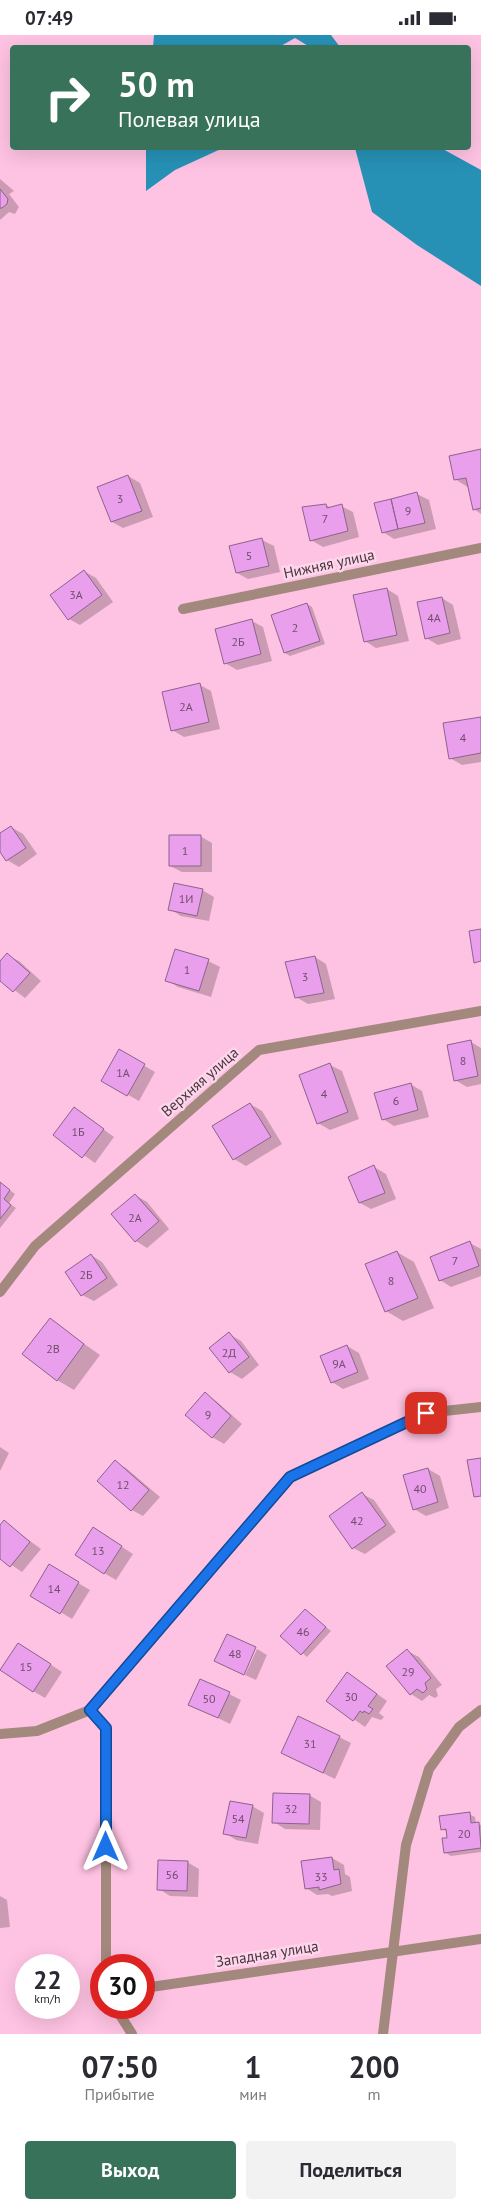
<!DOCTYPE html>
<html lang="ru">
<head>
<meta charset="utf-8">
<style>
  :root { --surface:#fff; --page:#f2f2f3; --text:#2b2b33; --muted:#7c7c81; --accent:#38725b }
  body { margin:0; font-family:"PT Sans",sans-serif; background:var(--page); color:var(--text); height:100vh; display:flex; flex-direction:column; font-size:19px; white-space:nowrap }
  * { box-sizing:border-box; margin:0 }
  p { font-size:16px; color:var(--muted) }
  .icon { flex:none; width:28px; height:28px; fill:none; stroke:currentColor; stroke-width:2; stroke-linecap:round; stroke-linejoin:round }
  .map { position:relative; height:1999px; overflow:hidden }
  .sheet { display:flex; flex-direction:column; background:var(--surface); flex:1 }
  .sheet>* { flex:none }
  .hud { position:absolute; left:10px; top:10px; width:461px; height:105px; border-radius:5px; box-shadow:0 5px 20px #0002; background:#38725b; color:#fff; overflow:hidden }
  .speed { position:absolute; left:15px; top:1919px; display:flex; gap:10px; font-size:25px; font-weight:700; text-align:center }
  .speed>* { display:grid; place-content:center; width:65px; height:65px; border-radius:50%; background:var(--surface); box-shadow:0 5px 20px #0002; line-height:1 }
  .speed small { font-size:12px; font-weight:400 }
  .speed .limit { border:8px solid #d22; background:#fff; color:#111 }
  .pin { position:absolute; display:grid; place-items:center; width:42px; height:42px; color:#fff; margin:-21px; border-radius:10px; box-shadow:0 2px 8px #0006 }
  .me { position:absolute; width:55px; margin:-28px; rotate:0deg; stroke-linejoin:round; filter:drop-shadow(0 0 4px #0008) }
  .turn { display:flex; align-items:center; gap:18px; height:105px; padding:0 25px; font-size:22px }
  .turn .icon { width:65px; height:65px; stroke-width:2.5 }
  .turn b { display:block; font-size:35px; line-height:42px }
  .eta { display:flex; justify-content:space-evenly; align-items:center; height:85px; text-align:center }
  .eta b { font-size:30px; font-weight:700; line-height:35px }
  .button { display:flex; gap:10px; margin-top:auto; padding:10px 25px }
  .button a { flex:1; height:58px; border-radius:5px; background:var(--accent); color:#fff; font-size:20px; font-weight:700; line-height:58px; text-align:center }
  .button a+a { background:var(--page); color:var(--text) }
  .status { display:flex; justify-content:space-between; align-items:center; height:35px; padding:0 25px; background:var(--surface); direction:ltr }
  .status svg { height:14px; fill:currentColor }
  .map>svg:first-child { display:block }
</style>
</head>
<body>
<div class="status"><b>07:49</b><svg viewBox="0 0 49 12"><path d="M0 12V9h3v3zM5 12V6h3v6zM10 12V3h3v9zM15 12V0h3v12zM26 1h20v11H26zM47 4h2v5h-2z"/></svg></div>
<div class="map">
<svg width="481" height="1999" viewBox="0 0 481 1999">
  <rect width="100%" height="100%" fill="#fec2e2"/>
  <path fill="#2691b5" d="M154 0H331L340 12H310L295 3 279 12H153Z
    M146 113V112L223 113 175 135 146 156Z
    M355 113H441L481 135V251L417 210 372 177Z"/>
  <path fill="#0003" d="M0 144 14 156 9 159 19 172 15 179 9 177 0 185Z
    M481 416V479L474 474 469 453 455 444Z
    M128 441 140 448 153 482 123 493 112 487Z
    M417 459 429 465 436 494 394 504 383 497Z
    M326 470 331 473 341 471 353 477 359 502 323 512 311 505Z
    M262 505 274 511 280 537 248 544 237 538Z
    M84 536 96 543 113 567 80 590 69 584Z
    M387 554 398 561 409 606 376 613 365 606Z
    M442 563 453 570 461 604 438 610 426 603Z
    M307 569 312 572 325 609 290 621 285 618Z
    M252 586 263 592 272 626 237 635 225 628Z
    M200 650 211 656 220 694 184 702 172 695Z
    M481 683V727L462 730 450 723Z
    M11 792 23 799 37 819 19 832 7 825 0 815V800Z
    M200 801 212 808V837H182L170 831Z
    M202 855 214 862 209 886 181 881 170 874Z
    M7 920 19 926 41 946 25 963 0 944V928Z
    M315 922 326 929 335 964 308 969 296 962Z
    M208 926 220 932 211 962 178 952 167 945Z
    M471 1007 481 1013V1049L467 1052 455 1045Z
    M119 1016 155 1037 139 1066 102 1045Z
    M330 1030 342 1036 359 1084 330 1095 318 1088Z
    M410 1049 422 1056 429 1082 394 1091 383 1084Z
    M250 1069 262 1076 282 1109 246 1131 234 1124Z
    M75 1074 114 1102 95 1128 55 1100Z
    M374 1132 386 1139 396 1164 371 1174 360 1168Z
    M0 1148 15 1159 9 1168 16 1173 0 1193Z
    M135 1160 147 1167 169 1194 147 1213 136 1206Z
    M470 1208 481 1214V1241L451 1252 440 1245Z
    M397 1217 414 1227 434 1273 403 1286 386 1276Z
    M91 1220 102 1227 118 1250 94 1266 82 1260Z
    M50 1285 100 1320 74 1355 57 1345Z
    M229 1299 241 1306 259 1330 242 1344 230 1337Z
    M347 1311 359 1318 369 1344 343 1354 332 1347Z
    M205 1359 216 1366 242 1389 224 1409 212 1402Z
    M0 1412 9 1418 0 1436Z
    M115 1427 126 1433 160 1462 143 1481 132 1475Z
    M428 1434 440 1441 449 1473 426 1481 414 1474Z
    M362 1459 374 1465 396 1497 365 1519 353 1513Z
    M4 1487 41 1514 22 1537 0 1522V1492Z
    M105 1501 133 1519 116 1545 104 1538Z
    M49 1531 90 1555 72 1584 32 1560Z
    M305 1575 331 1596 307 1622 282 1601Z
    M257 1614 267 1620 256 1645 245 1640Z
    M30 1616 62 1637 45 1663 33 1656Z
    M407 1616 419 1622 442 1650 436 1654 438 1661 435 1663 429 1660 422 1666 411 1659Z
    M201 1645 241 1665 230 1689 190 1669Z
    M359 1646 387 1666 379 1678 384 1682 381 1685 372 1682 365 1692 328 1666Z
    M339 1702 351 1708 335 1744 282 1718Z
    M309 1760 321 1767 320 1795 285 1794 274 1787Z
    M252 1771 264 1778 258 1809 236 1805 225 1798Z
    M469 1779 475 1782 476 1789 481 1790V1817L451 1821 446 1818 449 1804 448 1797 442 1794Z
    M332 1823 344 1830 345 1839 350 1842 352 1856 332 1861 328 1859 317 1860 306 1853Z
    M187 1827 199 1834 198 1862 170 1861 159 1854Z
    M0 1861 7 1865 10 1892 0 1893Z"/>
  <path fill="#e99fec" stroke="#8c638d" d="M0 154 8 164 7 169 2 173H0Z
    M481 414V473L473 475 466 443 454 445 449 421Z
    M128 440 142 476 111 487 97 452Z
    M417 457 425 488 398 494 391 464Z
    M391 464 398 494 382 498 374 468Z
    M326 469 327 473 342 469 348 496 310 506 302 472Z
    M262 503 269 531 236 538 229 511Z
    M84 535 102 560 68 585 50 560Z
    M387 553 397 600 364 607 353 560Z
    M442 562 450 598 425 604 417 567Z
    M307 568 320 606 284 618 271 580Z
    M252 584 261 619 224 629 215 594Z
    M200 648 209 687 171 696 162 657Z
    M481 682V718L449 724 443 688Z
    M11 791 26 813 6 826 0 817V798Z
    M169 800H201V831H169Z
    M174 848 203 854 197 881 168 875Z
    M481 894V926L474 928 469 896Z
    M175 914 209 924 199 956 165 946Z
    M7 918 30 938 13 957 0 946V926Z
    M315 921 324 958 295 963 285 927Z
    M471 1005 478 1041 454 1046 447 1010Z
    M119 1014 145 1029 127 1061 101 1046Z
    M330 1028 348 1077 317 1089 299 1040Z
    M411 1048 418 1075 382 1085 374 1058Z
    M250 1068 271 1102 233 1125 212 1091Z
    M74 1072 104 1094 82 1123 53 1100Z
    M374 1130 385 1158 359 1168 348 1142Z
    M0 1147 10 1155 4 1164 11 1170 0 1184Z
    M135 1159 159 1186 135 1207 111 1179Z
    M470 1206 479 1231 439 1246 430 1222Z
    M397 1216 418 1263 385 1277 365 1229Z
    M91 1219 107 1243 81 1261 65 1237Z
    M50 1283 84 1309 57 1346 22 1319Z
    M229 1297 249 1322 229 1338 209 1313Z
    M347 1310 358 1337 331 1348 320 1321Z
    M205 1357 231 1381 212 1403 185 1380Z
    M481 1423V1461L474 1462 467 1425Z
    M115 1425 149 1455 131 1476 97 1446Z
    M428 1433 438 1467 413 1475 403 1440Z
    M362 1457 386 1490 352 1514 329 1481Z
    M4 1485 30 1507 10 1532 0 1524V1490Z
    M93 1492 122 1511 104 1539 75 1520Z
    M49 1529 79 1547 60 1579 30 1561Z
    M305 1574 326 1592 301 1620 280 1601Z
    M227 1599 256 1612 244 1640 214 1626Z
    M18 1608 51 1629 33 1657 0 1635Z
    M407 1614 431 1643 425 1648 427 1654 423 1658 417 1654 410 1660 386 1631Z
    M347 1637 377 1659 368 1671 373 1674 369 1679 364 1676 363 1678 360 1676 353 1686 326 1666Z
    M200 1644 230 1657 218 1683 188 1670Z
    M298 1681 340 1701 323 1738 281 1718Z
    M273 1758 310 1759 309 1789 272 1788Z
    M230 1766 253 1770 246 1803 223 1799Z
    M470 1777 471 1788 479 1787 481 1813 444 1818 442 1803H447L446 1794 441 1795 439 1781Z
    M332 1822 334 1835 339 1834 341 1849 319 1855V1852L305 1854 301 1826Z
    M158 1825 188 1826 187 1856 157 1855Z"/>
  <g fill="none" stroke-linecap="round" stroke-linejoin="round">
    <path stroke="#a2887d" stroke-width="10" d="M183 574 481 513
      M0 1257 35 1211 259 1015 481 976
      M90 1675 106 1693V1930
      M0 1699 37 1696 90 1675 290 1442 426 1378 481 1372
      M144 1953 481 1904
      M115 1972 132 1999
      M383 1999 406 1810 429 1734 459 1692 481 1675"/>
  </g>
  <g fill="none" stroke-linecap="round" stroke-linejoin="round">
    <g stroke="#114b97" stroke-width="12">
      <path id="route" d="M106 1812V1693L90 1675 290 1442 426 1378"/>
    </g>
    <use href="#route" stroke="#1a73e8" stroke-width="9"/>
  </g>
  <g text-anchor="middle" stroke-width="5" stroke-linejoin="round" paint-order="stroke">
    <g font-size="12" fill="#724e6c">
      <text x="120" y="468">3</text>
      <text x="408" y="480">9</text>
      <text x="325" y="488">7</text>
      <text x="249" y="525">5</text>
      <text x="76" y="564">3А</text>
      <text x="434" y="587">4А</text>
      <text x="295" y="597">2</text>
      <text x="238" y="611">2Б</text>
      <text x="186" y="676">2А</text>
      <text x="463" y="707">4</text>
      <text x="185" y="820">1</text>
      <text x="186" y="868">1И</text>
      <text x="187" y="939">1</text>
      <text x="305" y="946">3</text>
      <text x="463" y="1030">8</text>
      <text x="123" y="1042">1А</text>
      <text x="324" y="1063">4</text>
      <text x="396" y="1070">6</text>
      <text x="78" y="1101">1Б</text>
      <text x="135" y="1187">2А</text>
      <text x="455" y="1230">7</text>
      <text x="86" y="1244">2Б</text>
      <text x="391" y="1250">8</text>
      <text x="53" y="1318">2В</text>
      <text x="229" y="1322">2Д</text>
      <text x="339" y="1333">9А</text>
      <text x="208" y="1384">9</text>
      <text x="123" y="1454">12</text>
      <text x="420" y="1458">40</text>
      <text x="357" y="1490">42</text>
      <text x="98" y="1520">13</text>
      <text x="54" y="1558">14</text>
      <text x="303" y="1601">46</text>
      <text x="235" y="1623">48</text>
      <text x="26" y="1636">15</text>
      <text x="408" y="1641">29</text>
      <text x="351" y="1666">30</text>
      <text x="209" y="1668">50</text>
      <text x="310" y="1713">31</text>
      <text x="291" y="1778">32</text>
      <text x="238" y="1788">54</text>
      <text x="464" y="1803">20</text>
      <text x="172" y="1844">56</text>
      <text x="321" y="1846">33</text>
    </g>
    <g font-size="15" fill="#4b3341" stroke="#fcd7ea">
      <text transform="translate(329 529) rotate(-12)" y="5">Нижняя улица</text>
      <text transform="translate(200 1047) rotate(-41)" y="5">Верхняя улица</text>
      <text transform="translate(267 1919) rotate(-9)" y="5">Западная улица</text>
    </g>
  </g>
</svg>
<div class="speed"><div>22<small>km/h</small></div><div class="limit">30</div></div>
<div class="pin" style="left:426px;top:1378px;background:#d93025"><svg class="icon" aria-label="arrive" viewBox="0 0 24 24"><path d="M6 21V4h12l-3 4 3 4H6"/></svg></div>
<svg class="me" style="left:106px;top:1812px" viewBox="-20 -20 40 40"><path d="M0-17L14 15 0 8-14 15z" fill="#1a73e8" stroke="#fff" stroke-width="4"/></svg>
<div class="hud">
<div class="turn"><svg class="icon" aria-label="right" viewBox="0 0 24 24"><path d="M7 20v-9h11M14 6l5 5-5 5"/></svg><div><b>50 m</b>Полевая улица</div></div>
</div>
</div>
<section class="sheet">
<div class="eta">
<div><b>07:50</b><p>Прибытие</p></div>
<div><b>1</b><p>мин</p></div>
<div><b>200</b><p>m</p></div>
</div>
<div class="button"><a>Выход</a><a>Поделиться</a></div>
</section>
</body>
</html>
